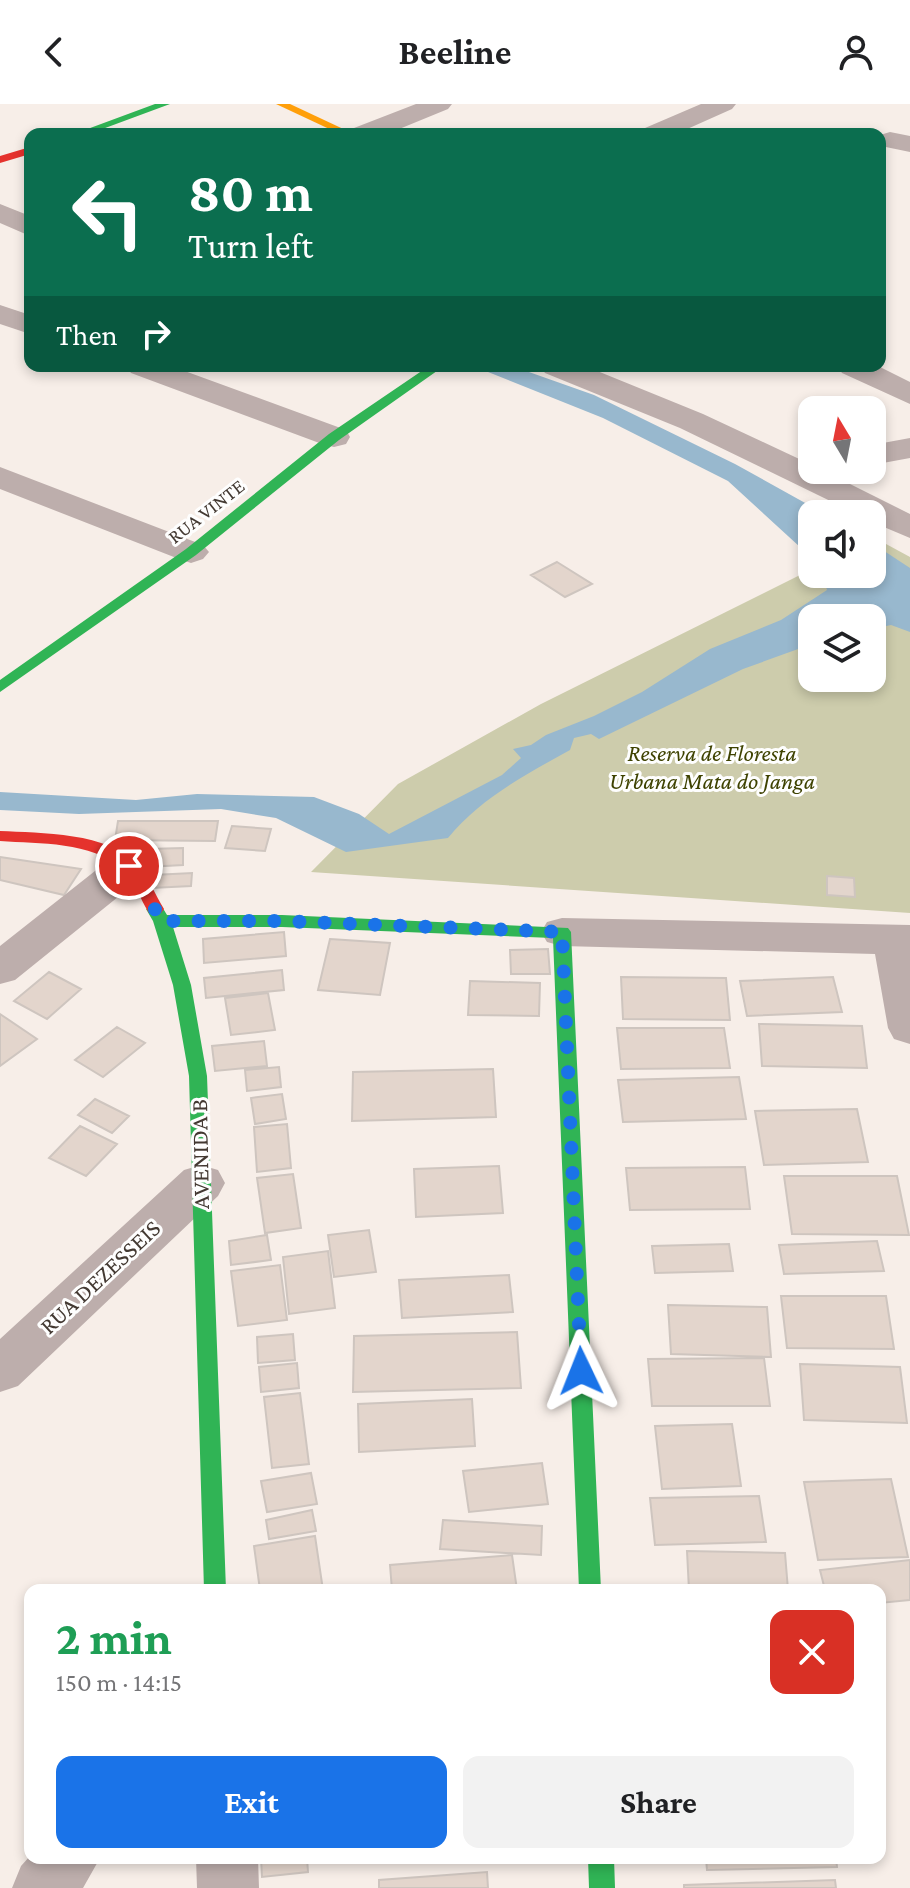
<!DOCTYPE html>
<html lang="en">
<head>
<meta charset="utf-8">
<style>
  :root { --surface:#fff; --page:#f2f2f2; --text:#202124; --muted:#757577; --accent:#1a73e8 }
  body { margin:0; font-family:"Crimson Pro",serif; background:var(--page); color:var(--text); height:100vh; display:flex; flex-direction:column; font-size:30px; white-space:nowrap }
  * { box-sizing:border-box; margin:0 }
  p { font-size:26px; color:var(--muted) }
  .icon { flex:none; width:44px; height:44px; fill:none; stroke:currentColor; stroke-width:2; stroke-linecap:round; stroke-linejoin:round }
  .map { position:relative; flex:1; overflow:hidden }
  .sheet { position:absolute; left:24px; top:1480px; width:862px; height:280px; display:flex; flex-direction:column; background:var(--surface); border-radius:16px; box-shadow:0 4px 12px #0003 }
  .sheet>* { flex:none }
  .guide { position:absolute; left:24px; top:24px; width:862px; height:244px; border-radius:16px; box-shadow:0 4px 12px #0003; background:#0b6e4f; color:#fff; overflow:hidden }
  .needle { width:52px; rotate:350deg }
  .controls { position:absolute; left:798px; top:292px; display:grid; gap:16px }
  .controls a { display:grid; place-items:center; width:88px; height:88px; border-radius:16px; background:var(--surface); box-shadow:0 4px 12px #0003; font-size:40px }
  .pin { position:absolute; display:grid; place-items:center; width:68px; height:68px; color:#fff; margin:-34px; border:4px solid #fff; border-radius:50%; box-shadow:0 2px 8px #0007 }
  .me { position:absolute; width:88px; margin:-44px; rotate:358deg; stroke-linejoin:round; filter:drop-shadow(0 0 6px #0008) }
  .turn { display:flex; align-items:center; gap:28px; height:168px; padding:0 32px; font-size:36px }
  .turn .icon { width:104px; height:104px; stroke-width:2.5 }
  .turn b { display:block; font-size:56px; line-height:68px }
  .then { display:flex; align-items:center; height:76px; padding:0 32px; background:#0003; gap:16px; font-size:30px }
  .round { display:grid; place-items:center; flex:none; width:84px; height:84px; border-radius:16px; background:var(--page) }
  .headline { display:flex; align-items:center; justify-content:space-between; height:136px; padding:0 32px }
  h1 { font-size:48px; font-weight:700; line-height:60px; color:#1e9e55 }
  .button { display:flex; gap:16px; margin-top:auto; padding:16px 32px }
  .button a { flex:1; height:92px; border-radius:16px; background:var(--accent); color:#fff; font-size:32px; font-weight:700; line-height:92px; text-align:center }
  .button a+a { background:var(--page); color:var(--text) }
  header { display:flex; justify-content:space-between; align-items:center; height:104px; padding:0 32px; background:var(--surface); font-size:36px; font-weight:700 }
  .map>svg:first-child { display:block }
</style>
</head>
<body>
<header><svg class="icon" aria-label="back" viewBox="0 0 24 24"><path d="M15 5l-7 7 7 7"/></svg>Beeline<svg class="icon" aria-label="person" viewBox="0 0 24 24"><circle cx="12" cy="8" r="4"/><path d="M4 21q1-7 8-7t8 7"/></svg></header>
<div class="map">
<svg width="910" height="1784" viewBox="0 0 910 1784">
  <rect width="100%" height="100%" fill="#f7eee8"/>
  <path fill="#cdccac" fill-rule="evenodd" d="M875 434 910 453V809L311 768 398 680 541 600 812 465V470H872V435ZM812 514H872V574H812Z"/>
  <path fill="#98b8ce" d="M473 262H512L594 291 735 360 825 410H812V454L728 377 603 314Z
    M872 439 910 464V528L891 521 872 525V514H812V540L743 565 599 635 591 630 574 634 570 646C525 671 481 694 448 734L346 748 276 714 221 705 79 710 0 706V688L136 696 197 690 314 693 359 710 389 730 502 671 521 654 513 645 531 641 546 631 594 612 642 588 710 545 781 516 827 486 822 470H872Z"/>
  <path fill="#e3d5cc" stroke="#cec5bf" stroke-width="2" d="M557 458 592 480 565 493 531 471Z
    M118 717H218L215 737 115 736Z
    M232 722 271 725 265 747 225 744Z
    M183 744V761L147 763 148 745Z
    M0 753 81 765 64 791 0 776Z
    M192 769 191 782 152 784 153 771Z
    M827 772 854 774 855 793 827 791Z
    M284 828 286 852 204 859 203 835Z
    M330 835 390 839 380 891 318 886Z
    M548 845 550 870H511L510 846Z
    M282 866 284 886 206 894 204 874Z
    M49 868 81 885 47 915 14 897Z
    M621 873 726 874 730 916 623 915Z
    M833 873 842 908 747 912 740 877Z
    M470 877 540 879 539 912 468 911Z
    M268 889 275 926 231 931 225 894Z
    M0 910 37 935 0 962Z
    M759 920 862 922 867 964 762 962Z
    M117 923 145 939 103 973 75 956Z
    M617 924H724L730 964 621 965Z
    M264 937 267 962 215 967 212 942Z
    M279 963 281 983 247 987 245 966Z
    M493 965 496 1013 352 1017 353 968Z
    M739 973 746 1015 623 1018 618 976Z
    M282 990 286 1015 255 1020 251 994Z
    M95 995 129 1012 112 1029 78 1011Z
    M857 1005 868 1058 764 1061 755 1007Z
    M287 1020 291 1064 257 1068 254 1023Z
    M80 1022 117 1040 86 1072 49 1054Z
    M499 1062 503 1109 416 1113 414 1065Z
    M745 1063 750 1105 630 1106 626 1064Z
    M293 1070 301 1124 265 1129 257 1074Z
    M784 1072H897L909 1131 792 1130Z
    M369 1126 376 1168 334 1173 328 1131Z
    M267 1131 271 1156 231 1161 229 1137Z
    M877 1137 884 1167 784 1170 779 1141Z
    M729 1140 733 1167 655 1169 652 1142Z
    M328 1147 335 1204 289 1210 283 1153Z
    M280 1161 287 1216 238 1222 231 1167Z
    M509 1171 513 1208 402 1214 399 1176Z
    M781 1192H886L894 1245 787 1244Z
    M668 1201 767 1203 771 1253 671 1250Z
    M517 1228 521 1284 353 1288 354 1232Z
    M293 1230 295 1256 258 1259 257 1233Z
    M764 1254 770 1302H652L648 1255Z
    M297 1259 299 1284 261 1288 259 1263Z
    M800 1260 900 1263 907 1319 804 1316Z
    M300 1289 309 1360 272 1364 264 1293Z
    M472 1295 475 1342 359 1348 358 1300Z
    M732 1320 741 1382 662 1385 655 1322Z
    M542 1359 548 1400 469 1408 463 1367Z
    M311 1369 317 1400 267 1408 261 1377Z
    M891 1375 908 1453 818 1456 804 1378Z
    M759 1392 766 1438 655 1441 650 1394Z
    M312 1406 316 1427 269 1435 266 1416Z
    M443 1416 542 1422 541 1451 440 1445Z
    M315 1432 323 1486H260L254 1442Z
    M687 1447 785 1449 788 1486H689Z
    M512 1451 517 1486H392L390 1461Z
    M910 1456V1496L880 1499V1486H825L820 1466Z
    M261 1754H307L308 1768 262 1773Z
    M706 1754H836L837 1763 707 1766Z
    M487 1768 488 1784H379V1776Z
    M835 1776 836 1784H684V1781Z"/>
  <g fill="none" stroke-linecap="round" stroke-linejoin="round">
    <path fill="#bdaeac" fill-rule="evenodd" d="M416 0H452L448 5 387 30H350L354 24Z
      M701 0H736L732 5 676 30H641L645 24Z
      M890 28 910 32V48L881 42 880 31Z
      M0 100 30 112V132L0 119Z
      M0 201 30 211V230L0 220Z
      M126 262H171L346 326 350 333 346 340 334 343 322 340 131 269Z
      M540 262H585L703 310 812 361V366H822L910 410V434L872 418V410H857L680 324 545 269Z
      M837 262H878L910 278V300L842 269Z
      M910 334V354L872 361V341Z
      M0 363 203 441 209 448 203 455 191 459 179 455 0 385Z
      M129 748 144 752 150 762 144 772 15 876 0 880V842L114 752Z
      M562 814 910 821V940L894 935 888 924 875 850 562 842 547 838 541 828 547 818Z
      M201 1061 218 1066 225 1079 218 1092 18 1282 0 1288V1235L184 1066Z
      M30 1752V1754H100L83 1784H12L21 1762Z
      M196 1754H258L259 1784H197Z"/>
    <path fill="#30b455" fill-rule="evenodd" d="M155 0H170L89 30H74Z
      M429 262H444L339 336 196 451 0 588V576L186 445 329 330Z
      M155 799 161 801 167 811H282L568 824 571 828 601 1486H579L553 834 282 823H173L191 881 207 972 226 1486H204L189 972 173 881 153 817 146 805Z
      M588 1754H614L615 1784H589Z"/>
    <path fill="#ff9f0a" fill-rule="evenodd" d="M276 0H290L354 30H340Z"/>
    <path fill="#e5322d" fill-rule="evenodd" d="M30 43V50L0 59V52Z
      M0 727C40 729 109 728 138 761 149 774 155 791 164 805L161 809H149C140 795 135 777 122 765 91 737 40 740 0 737Z"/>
  </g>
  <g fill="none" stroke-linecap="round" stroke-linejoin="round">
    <path stroke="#1a73e8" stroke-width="14" stroke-dasharray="0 25.2" d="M129 762 162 817H282L562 828 581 1267"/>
  </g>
  <g text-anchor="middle" stroke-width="6" stroke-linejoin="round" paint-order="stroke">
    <g font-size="20" fill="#433932" stroke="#fefefe">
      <text transform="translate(206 407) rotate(-38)" y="7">RUA VINTE</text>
    </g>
    <g font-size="24" font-style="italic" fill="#3e4200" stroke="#fefefe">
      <text x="712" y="657">Reserva de Floresta<tspan x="712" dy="28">Urbana Mata do Janga</tspan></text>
    </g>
    <g font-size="24" fill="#433932" stroke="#fefefe">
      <text transform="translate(200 1050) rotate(-91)" y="8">AVENIDA B</text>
      <text transform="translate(100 1173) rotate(-43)" y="8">RUA DEZESSEIS</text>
    </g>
  </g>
</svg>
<div class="controls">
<a><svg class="needle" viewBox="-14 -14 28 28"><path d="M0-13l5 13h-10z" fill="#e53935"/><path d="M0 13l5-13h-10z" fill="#757577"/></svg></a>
<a><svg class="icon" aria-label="sound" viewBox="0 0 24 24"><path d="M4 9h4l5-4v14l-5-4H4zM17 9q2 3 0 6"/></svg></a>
<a><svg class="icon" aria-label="layers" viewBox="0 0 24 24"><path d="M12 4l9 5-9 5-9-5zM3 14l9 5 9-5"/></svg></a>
</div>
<div class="pin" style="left:129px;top:762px;background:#d93025"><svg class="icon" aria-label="arrive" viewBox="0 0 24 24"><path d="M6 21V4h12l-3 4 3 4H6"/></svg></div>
<svg class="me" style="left:581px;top:1267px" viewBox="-20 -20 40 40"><path d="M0-17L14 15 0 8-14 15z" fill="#1a73e8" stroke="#fff" stroke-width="4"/></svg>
<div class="guide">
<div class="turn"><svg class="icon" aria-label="left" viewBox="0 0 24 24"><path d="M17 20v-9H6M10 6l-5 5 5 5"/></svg><div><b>80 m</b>Turn left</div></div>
<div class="then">Then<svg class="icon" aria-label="right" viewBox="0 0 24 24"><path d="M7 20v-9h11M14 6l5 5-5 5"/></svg></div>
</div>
<section class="sheet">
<div class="headline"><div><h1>2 min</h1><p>150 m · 14:15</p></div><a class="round" style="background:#d93025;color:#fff"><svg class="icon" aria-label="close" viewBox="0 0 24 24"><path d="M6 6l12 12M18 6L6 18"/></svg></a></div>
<div class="button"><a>Exit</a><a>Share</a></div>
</section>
</div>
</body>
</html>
